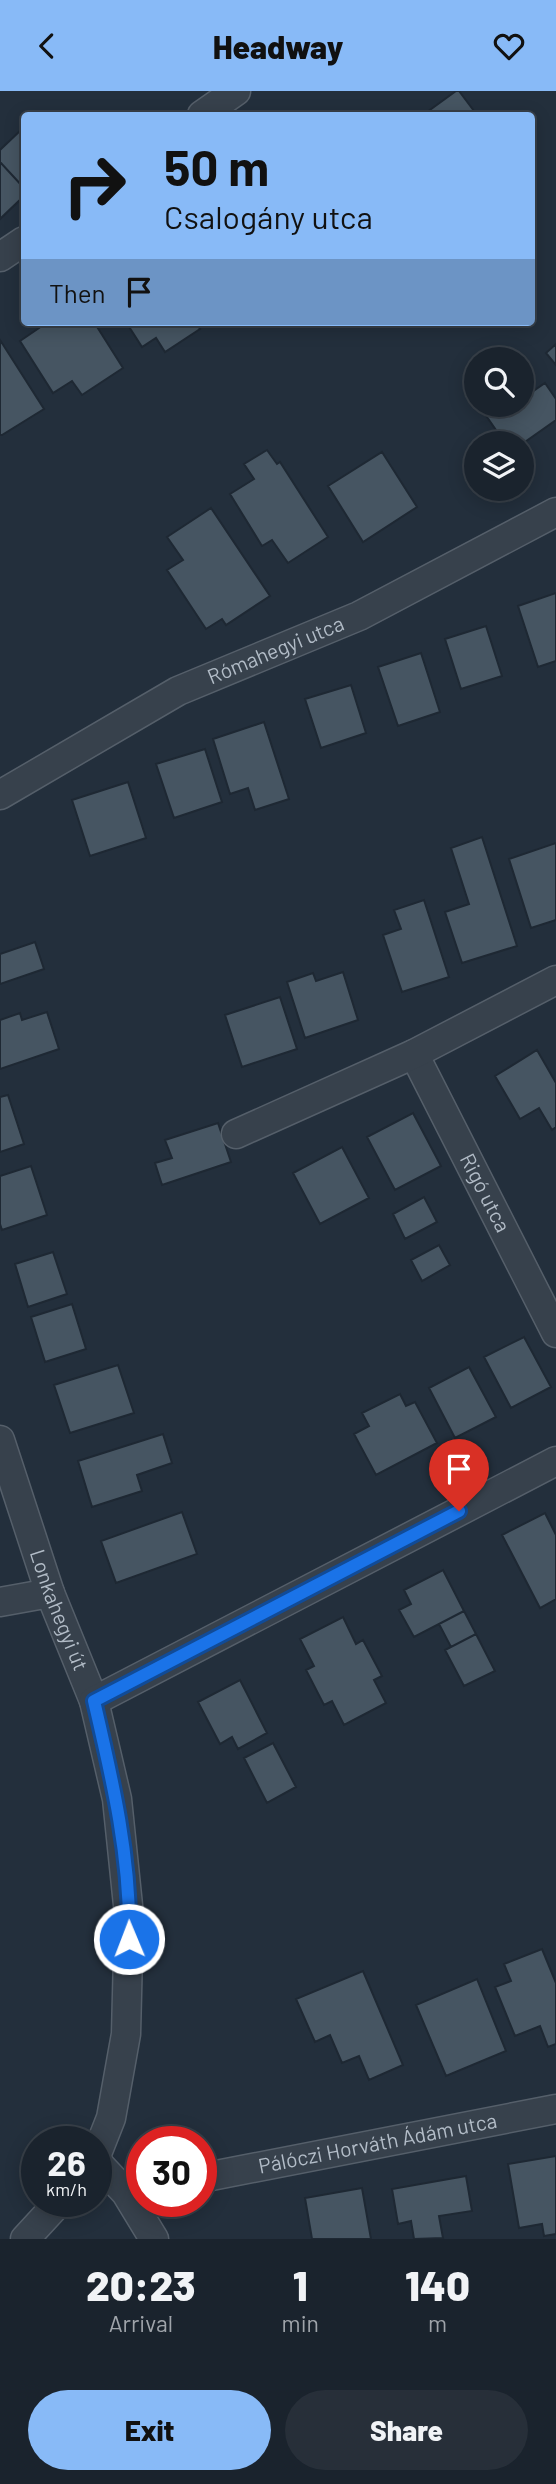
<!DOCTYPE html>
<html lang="en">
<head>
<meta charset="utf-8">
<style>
  :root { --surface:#1a232d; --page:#272f39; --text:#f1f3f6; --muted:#9fa4aa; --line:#384049; --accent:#88baf7 }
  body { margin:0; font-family:Barlow,sans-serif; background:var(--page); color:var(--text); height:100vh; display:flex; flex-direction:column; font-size:26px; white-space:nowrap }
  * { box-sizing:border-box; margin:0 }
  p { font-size:23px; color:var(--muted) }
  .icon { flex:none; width:38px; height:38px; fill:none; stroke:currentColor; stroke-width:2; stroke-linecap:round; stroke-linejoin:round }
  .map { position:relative; height:2148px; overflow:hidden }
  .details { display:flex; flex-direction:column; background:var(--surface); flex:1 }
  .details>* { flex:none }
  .hud { position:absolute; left:21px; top:21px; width:514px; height:214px; border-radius:7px; box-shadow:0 4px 18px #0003,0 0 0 2px var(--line); background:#88baf7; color:#111; overflow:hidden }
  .tools { position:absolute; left:464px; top:256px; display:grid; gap:14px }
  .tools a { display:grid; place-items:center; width:70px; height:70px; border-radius:50%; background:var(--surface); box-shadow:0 4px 18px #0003,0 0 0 2px var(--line); font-size:35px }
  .speed { position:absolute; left:21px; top:2035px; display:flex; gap:14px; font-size:35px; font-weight:700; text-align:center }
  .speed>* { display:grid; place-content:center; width:91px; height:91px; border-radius:50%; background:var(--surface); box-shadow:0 4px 18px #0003,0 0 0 2px var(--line); line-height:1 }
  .speed small { font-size:18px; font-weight:400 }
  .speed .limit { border:10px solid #d22; background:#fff; color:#111 }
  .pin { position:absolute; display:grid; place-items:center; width:60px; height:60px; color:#fff; margin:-72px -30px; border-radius:50% 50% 50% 0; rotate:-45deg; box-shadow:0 0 7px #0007 }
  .pin .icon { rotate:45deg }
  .me { position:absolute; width:77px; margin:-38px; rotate:359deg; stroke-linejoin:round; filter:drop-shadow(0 0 5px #0008) }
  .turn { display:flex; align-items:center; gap:24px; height:147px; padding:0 28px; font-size:32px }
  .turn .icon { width:91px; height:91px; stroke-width:2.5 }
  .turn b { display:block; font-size:49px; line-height:60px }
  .then { display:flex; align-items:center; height:66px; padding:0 28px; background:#0003; gap:14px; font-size:26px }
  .eta { display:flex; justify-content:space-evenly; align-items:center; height:119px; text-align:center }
  .eta b { font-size:42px; font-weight:800; line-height:49px }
  .primary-button { display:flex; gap:14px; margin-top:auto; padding:14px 28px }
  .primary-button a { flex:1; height:80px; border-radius:42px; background:var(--accent); color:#111; font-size:28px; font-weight:800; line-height:80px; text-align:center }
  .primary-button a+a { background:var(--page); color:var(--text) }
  header { display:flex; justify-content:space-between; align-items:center; height:91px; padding:0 28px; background:var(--accent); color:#111; font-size:32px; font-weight:800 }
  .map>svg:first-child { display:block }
</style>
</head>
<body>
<header><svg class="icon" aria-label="back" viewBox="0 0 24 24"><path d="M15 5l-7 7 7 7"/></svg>Headway<svg class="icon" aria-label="heart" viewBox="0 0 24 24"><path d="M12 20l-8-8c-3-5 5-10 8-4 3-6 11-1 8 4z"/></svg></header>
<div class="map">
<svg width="556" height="2148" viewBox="0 0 556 2148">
  <rect width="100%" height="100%" fill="#232f3c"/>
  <path fill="#465562" stroke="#1e2833" stroke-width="2" d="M456 0H459L477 24H423Z
    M22 38 24 41V97L0 71V59Z
    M0 71 24 97V105L0 128Z
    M35 231H94L123 277 82 304 72 290 53 302 20 250 39 237Z
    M126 231H195L200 238 165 261 156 247 142 256Z
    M0 249 44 318 2 344H0Z
    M556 253V274L546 262Z
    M545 292 556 308V329L522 353 505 352 478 313H522V298L526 305Z
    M267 359 277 373 280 371 328 446 288 472 272 449 262 455 230 403 254 388 244 373Z
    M382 361 417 416 363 451 328 395Z
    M211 417 270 505 226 534 222 528 206 538 167 479 183 469 167 446Z
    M556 502V570L538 576 518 515Z
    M486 535 502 585 461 598 445 548Z
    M421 562 440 621 398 635 378 576Z
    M351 594 366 642 321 657 305 608Z
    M264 631 289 708 255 719 248 697 230 703 213 648Z
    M205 658 222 711 174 727 156 673Z
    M128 691 146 747 90 765 72 709Z
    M482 746 517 855 462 872 445 821 469 813 451 757Z
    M556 752V829L531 837 509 768Z
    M424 809 449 886 402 901 383 844 401 838 394 819Z
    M35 851 44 878 0 893V863Z
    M343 881 358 929 305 947 287 891 313 882 316 890Z
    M280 906 297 958 242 976 225 924Z
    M47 921 59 958 0 978V929L20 922 22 929Z
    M537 959 556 992V1036L552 1039 539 1017 520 1028 495 985Z
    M8 1004 24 1053 0 1061V1006Z
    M413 1022 441 1075 395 1099 367 1046Z
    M218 1032 231 1071 162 1094 155 1072 172 1067 165 1049Z
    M342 1056 369 1107 320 1133 293 1082Z
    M31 1075 47 1124 2 1139 0 1133V1085Z
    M424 1106 437 1131 405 1148 393 1123Z
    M439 1154 450 1174 422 1190 411 1169Z
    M53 1161 67 1203 28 1216 15 1173Z
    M72 1213 86 1258 45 1271 31 1226Z
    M524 1246 551 1296 511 1317 484 1266Z
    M118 1274 134 1322 70 1342 54 1294Z
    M469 1276 496 1326 455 1347 429 1297Z
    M400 1303 406 1315 415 1311 437 1352 376 1384 354 1343 369 1335 362 1322Z
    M163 1343 172 1372 137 1384 142 1400 92 1416 78 1370Z
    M182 1421 197 1463 116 1492 101 1450Z
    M545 1422 556 1444V1508L540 1517 502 1444Z
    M443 1479 464 1520 414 1546 399 1519 411 1513 404 1499Z
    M464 1520 476 1543 451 1556 439 1533Z
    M343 1526 356 1553 363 1549 382 1585 374 1589 386 1612 344 1634 332 1610 324 1614 306 1579 314 1575 300 1548Z
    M476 1543 495 1580 464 1595 445 1559Z
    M240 1589 267 1642 238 1658 232 1646 220 1653 198 1611Z
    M273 1652 296 1696 267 1712 244 1667Z
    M542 1858 556 1892V1953L548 1956 540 1935 515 1945 495 1896 511 1890 504 1873Z
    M363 1880 403 1974 369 1989 359 1965 342 1972 330 1944 315 1951 296 1908Z
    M477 1888 506 1960 446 1985 416 1914Z
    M556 2065V2143L544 2145 542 2133 519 2137 508 2073Z
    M466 2085 472 2120 439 2125 443 2147 414 2148 411 2130 398 2133 392 2098Z
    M362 2097 371 2148H312L305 2107Z"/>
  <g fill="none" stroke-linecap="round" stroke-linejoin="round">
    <g stroke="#555f6a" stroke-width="31">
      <g id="minor">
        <path d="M202 24 236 0"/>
        <path d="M0 166 24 150"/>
        <path id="s1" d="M0 704 178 600 359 525 556 421"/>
        <path id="s2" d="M414 963 556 1242"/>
        <path d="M236 1043 414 963 556 889"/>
        <path id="s3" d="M0 1349 50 1502 94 1610 117 1708 129 1824 126 1943 111 2027 96 2065"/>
        <path d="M0 1511 50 1502"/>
        <path d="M94 1610 556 1370"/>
        <path d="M96 2070 126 2102 154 2148"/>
        <path id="s4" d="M201 2087 556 2018"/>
        <path d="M25 2148 60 2110"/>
      </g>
    </g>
    <use href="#minor" stroke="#37414c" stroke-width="28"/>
  </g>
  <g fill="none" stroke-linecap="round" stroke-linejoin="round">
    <g stroke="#114b97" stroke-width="18">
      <path id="route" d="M129 1848C131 1767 112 1687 94 1610L459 1420"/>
    </g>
    <use href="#route" stroke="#1a73e8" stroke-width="12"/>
  </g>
  <g text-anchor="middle" stroke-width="7" stroke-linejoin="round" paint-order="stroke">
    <g font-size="21" fill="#b2bcc7" stroke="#1c2631">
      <text dy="7" stroke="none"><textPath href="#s1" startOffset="312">Rómahegyi utca</textPath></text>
      <text dy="7" stroke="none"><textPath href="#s2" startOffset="156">Rigó utca</textPath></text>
      <text dy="7" stroke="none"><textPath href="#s3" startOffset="180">Lonkahegyi út</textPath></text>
      <text dy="7" stroke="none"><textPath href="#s4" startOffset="180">Pálóczi Horváth Ádám utca</textPath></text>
    </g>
  </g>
</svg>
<div class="tools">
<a><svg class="icon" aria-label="search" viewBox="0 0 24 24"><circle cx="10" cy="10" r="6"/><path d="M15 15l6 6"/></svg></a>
<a><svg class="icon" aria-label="layers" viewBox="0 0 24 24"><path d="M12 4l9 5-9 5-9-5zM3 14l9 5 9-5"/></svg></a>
</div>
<div class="speed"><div>26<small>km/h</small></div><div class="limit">30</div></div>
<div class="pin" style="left:459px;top:1420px;background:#d93025"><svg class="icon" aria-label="arrive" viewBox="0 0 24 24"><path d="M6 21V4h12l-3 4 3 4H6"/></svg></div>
<svg class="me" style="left:129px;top:1848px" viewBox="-20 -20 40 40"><circle r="17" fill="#1a73e8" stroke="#fff" stroke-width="3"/><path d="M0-11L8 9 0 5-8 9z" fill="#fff"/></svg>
<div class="hud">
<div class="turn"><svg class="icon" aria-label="right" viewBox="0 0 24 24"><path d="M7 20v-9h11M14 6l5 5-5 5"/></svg><div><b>50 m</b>Csalogány utca</div></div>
<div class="then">Then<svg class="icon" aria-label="arrive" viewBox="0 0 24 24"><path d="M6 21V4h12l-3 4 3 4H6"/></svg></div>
</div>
</div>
<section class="details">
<div class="eta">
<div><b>20:23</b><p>Arrival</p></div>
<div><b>1</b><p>min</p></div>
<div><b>140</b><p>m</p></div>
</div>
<div class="primary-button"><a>Exit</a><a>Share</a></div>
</section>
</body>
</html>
